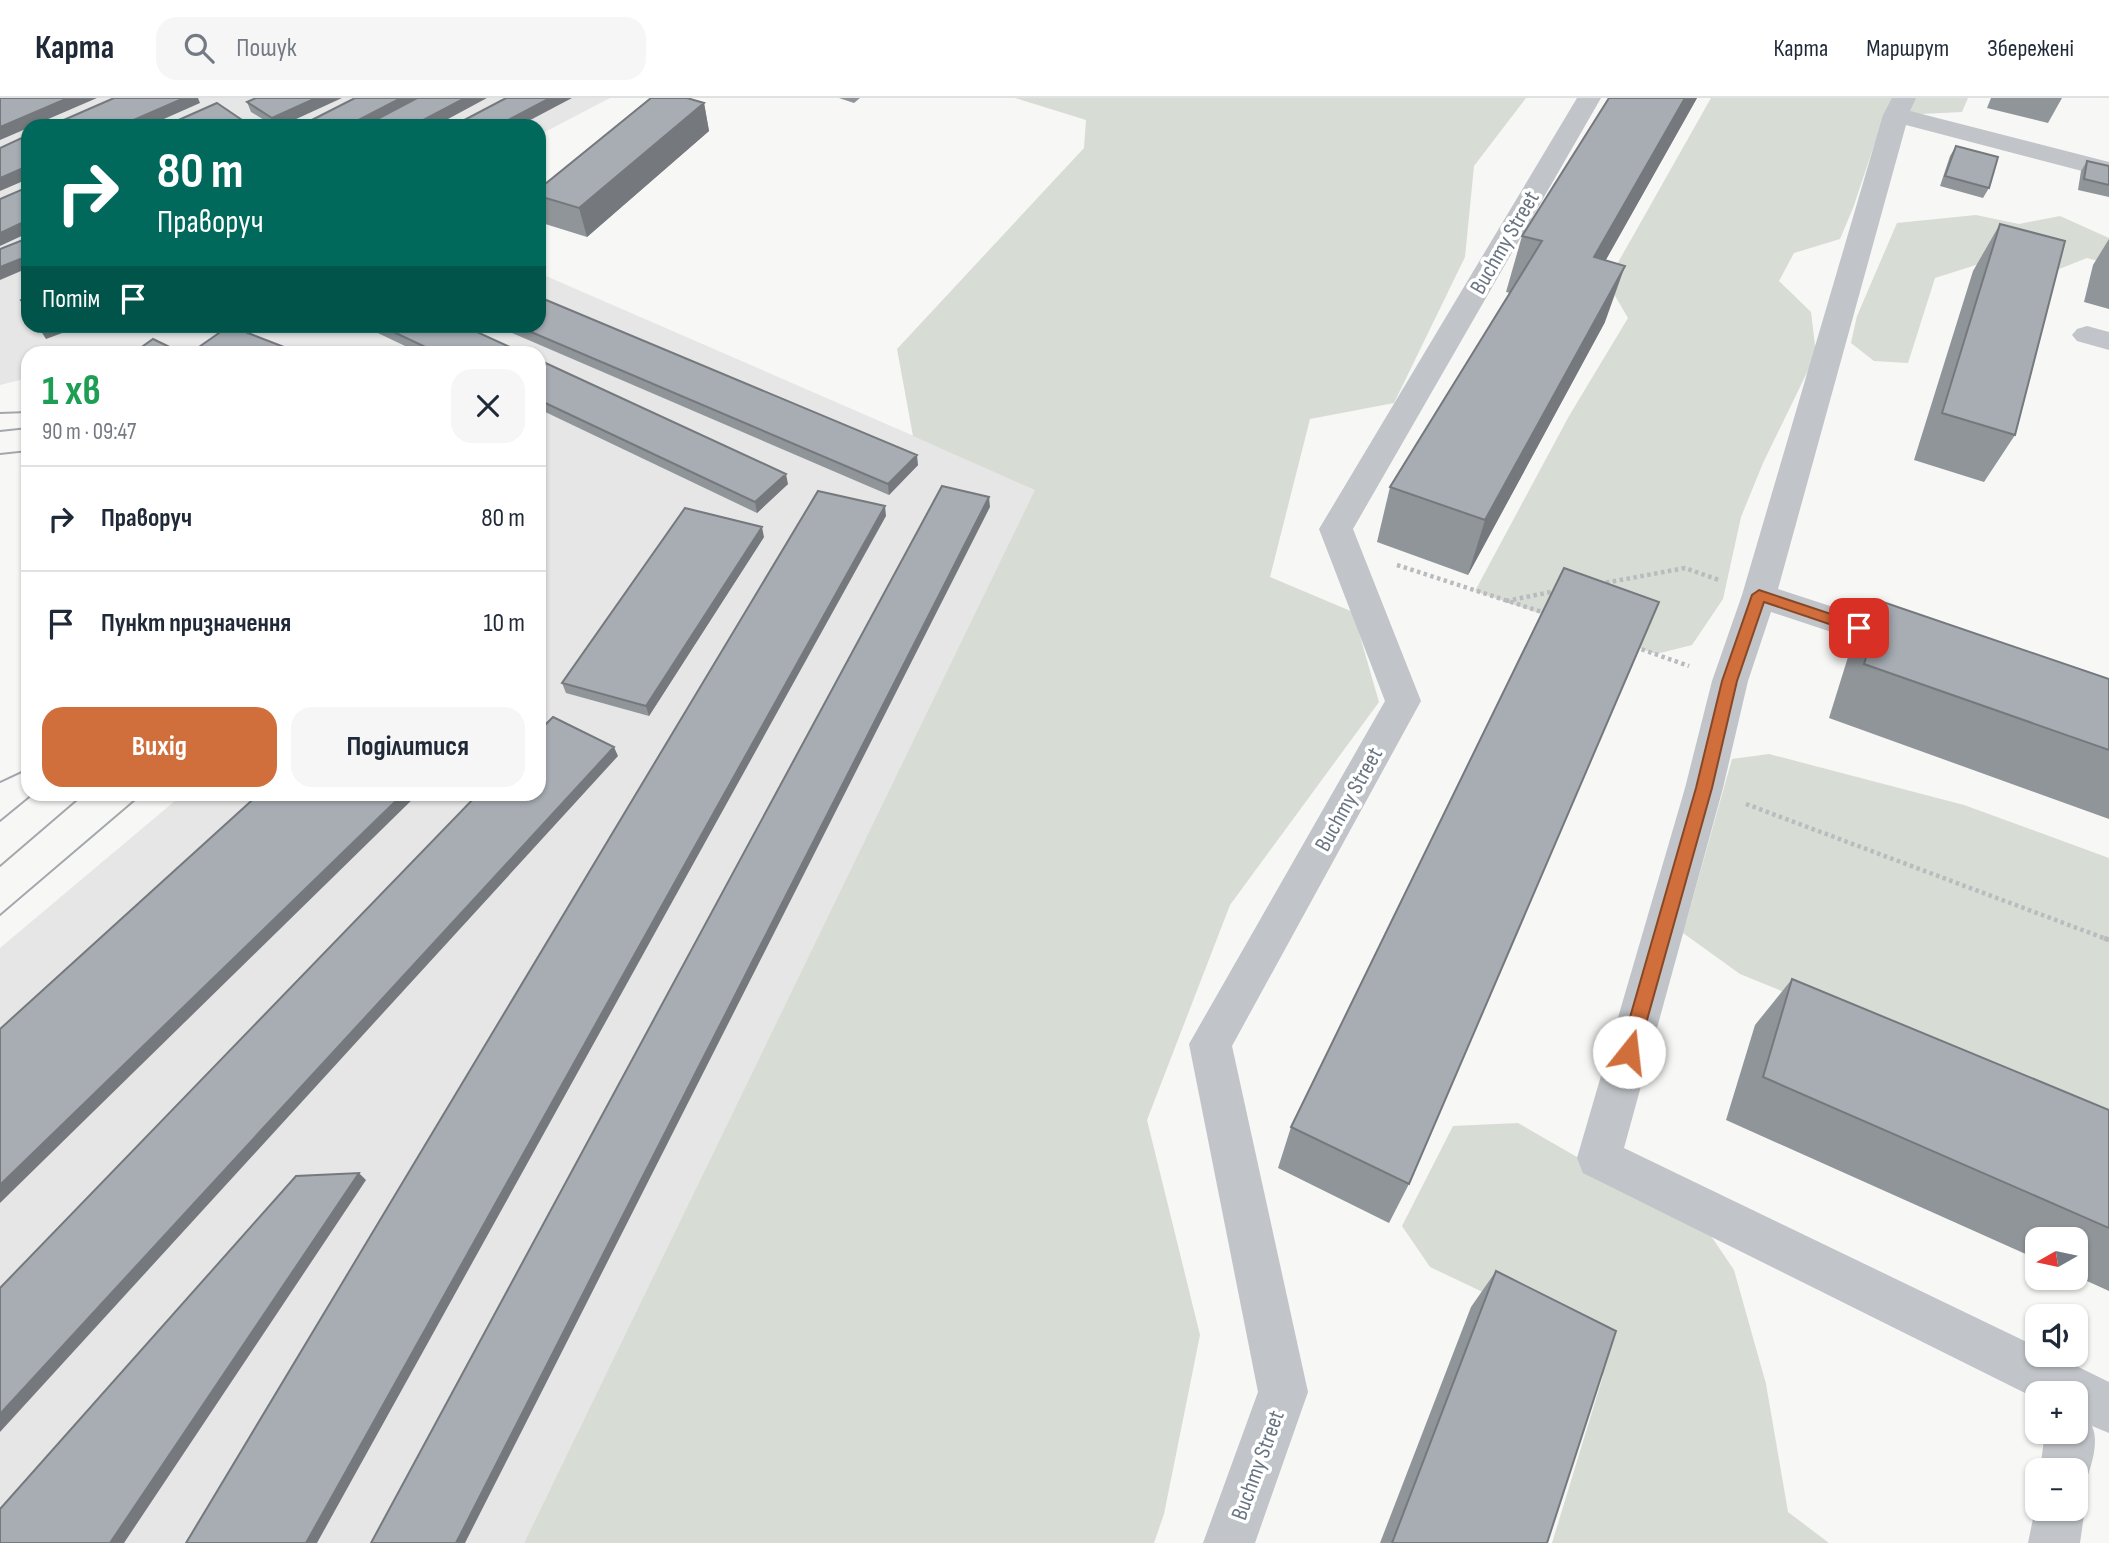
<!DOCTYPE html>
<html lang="uk">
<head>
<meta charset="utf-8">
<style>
  :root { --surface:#fff; --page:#f6f6f7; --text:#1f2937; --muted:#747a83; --line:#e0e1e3; --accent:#d06e3c }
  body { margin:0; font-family:"Sofia Sans Condensed",sans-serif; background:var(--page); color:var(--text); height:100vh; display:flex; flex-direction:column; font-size:26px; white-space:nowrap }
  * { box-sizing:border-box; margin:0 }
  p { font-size:23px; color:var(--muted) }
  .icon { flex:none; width:38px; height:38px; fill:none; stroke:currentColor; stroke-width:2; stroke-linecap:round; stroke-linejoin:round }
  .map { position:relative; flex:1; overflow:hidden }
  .panel { position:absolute; left:21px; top:248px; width:525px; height:455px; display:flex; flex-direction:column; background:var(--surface); border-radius:21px; box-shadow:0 2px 5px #0004 }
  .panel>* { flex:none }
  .hud { position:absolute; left:21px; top:21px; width:525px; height:214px; border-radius:21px; box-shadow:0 2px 5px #0004; background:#00695c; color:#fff; overflow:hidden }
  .needle { width:46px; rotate:261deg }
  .buttons { position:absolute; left:2025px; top:1129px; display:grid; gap:14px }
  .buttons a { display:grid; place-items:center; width:63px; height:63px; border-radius:14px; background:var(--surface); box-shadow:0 2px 5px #0004; font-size:35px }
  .pin { position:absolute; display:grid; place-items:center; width:60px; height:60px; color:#fff; margin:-30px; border-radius:14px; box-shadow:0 4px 10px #0006 }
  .me { position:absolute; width:77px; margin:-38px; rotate:16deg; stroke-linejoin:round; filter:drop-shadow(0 0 5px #0008) }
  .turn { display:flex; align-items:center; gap:24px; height:147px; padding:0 21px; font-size:32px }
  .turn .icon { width:91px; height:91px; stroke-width:2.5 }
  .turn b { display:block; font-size:49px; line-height:60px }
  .then { display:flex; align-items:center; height:66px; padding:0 21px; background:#0003; gap:14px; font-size:26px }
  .round { display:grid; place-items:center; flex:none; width:74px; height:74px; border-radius:21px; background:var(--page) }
  .overview { display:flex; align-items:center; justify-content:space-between; height:119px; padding:0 21px }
  h1 { font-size:42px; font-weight:700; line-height:52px; color:#1e9e55 }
  .primary-button { display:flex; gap:14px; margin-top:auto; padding:14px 21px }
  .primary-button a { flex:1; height:80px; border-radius:21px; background:var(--accent); color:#fff; font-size:28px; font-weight:700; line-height:80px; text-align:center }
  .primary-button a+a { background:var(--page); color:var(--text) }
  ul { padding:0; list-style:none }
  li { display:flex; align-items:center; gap:21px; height:105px; padding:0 21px; border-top:2px solid var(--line) }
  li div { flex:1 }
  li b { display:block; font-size:26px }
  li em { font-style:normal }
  header { display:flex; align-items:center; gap:42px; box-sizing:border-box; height:98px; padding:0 35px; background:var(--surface); border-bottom:2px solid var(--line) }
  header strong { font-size:33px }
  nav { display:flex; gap:38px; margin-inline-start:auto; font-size:24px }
  .search { width:490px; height:63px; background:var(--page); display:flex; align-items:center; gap:18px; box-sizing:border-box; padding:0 24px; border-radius:21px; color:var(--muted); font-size:26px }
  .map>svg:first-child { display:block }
</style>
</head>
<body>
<header>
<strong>Карта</strong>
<div class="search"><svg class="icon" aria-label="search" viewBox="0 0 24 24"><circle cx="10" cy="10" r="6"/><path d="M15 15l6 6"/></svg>Пошук</div>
<nav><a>Карта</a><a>Маршрут</a><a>Збережені</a></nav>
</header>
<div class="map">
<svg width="2109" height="1445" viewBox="0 0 2109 1445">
  <rect width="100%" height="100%" fill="#f7f7f5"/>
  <path fill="#e5e6e5" d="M0 0H610L539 37V28H28V228H539V175L1036 391 524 1445H0V850L182 697 539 696V256H28V280L0 287Z"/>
  <path fill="#d7dcd5" d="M1015 0H1526L1474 68 1465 159 1394 305 1310 321 1270 479 1353 514 1379 604 1230 807 1147 1022 1200 1237 1164 1416 1154 1445H524L1035 392 913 338 897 251 1084 50 1086 22Z
    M1711 0H1968L1962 14 1921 16 1883 21 1853 110 1840 141 1794 155 1779 183 1811 214 1816 256 1763 365 1741 419 1723 501 1692 547 1656 556 1475 493 1569 318 1628 220 1607 184Z
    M1976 117 2019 126 2060 118 2109 140V166L2087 160 2049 175 1979 166 1935 180 1908 265 1874 263 1851 245 1857 218 1897 125Z
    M1769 656 1964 707 2109 760V1027L1740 876 1683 835 1732 661Z
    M1518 1025 1709 1135 1734 1172 1766 1286 1788 1414 1829 1445H1552L1603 1278 1585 1248 1510 1207 1430 1169 1402 1128 1453 1028Z"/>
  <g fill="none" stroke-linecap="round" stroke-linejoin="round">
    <path stroke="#b9bbbe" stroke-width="4.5" stroke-dasharray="3.5 3.5" stroke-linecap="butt" d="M1397 467 1548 516
      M1599 486 1685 470 1719 482
      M1506 503 1556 493
      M1635 549 1689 568
      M1746 706 2109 842"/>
    <path stroke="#b9bbbe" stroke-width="5" stroke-dasharray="4.5 4.5" stroke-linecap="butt" d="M2104 840 2109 842"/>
    <path fill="#c1c4c8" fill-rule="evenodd" d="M1577 0H1601L1353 431 1421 603 1232 948 1308 1294 1255 1445H1203L1258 1294 1189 946 1385 603 1319 431Z
      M1892 0H1916L1910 13 2109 64V80L1906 27 1778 491 1925 539 1931 548 1925 557 1913 561 1771 514 1748 583 1723 690 1624 1050 2037 1249V1256H2052L2109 1284V1335L2092 1328C2100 1345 2090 1373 2083 1390L2077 1392 2085 1410 2080 1445H2028L2037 1401V1410H2076V1372H2040L2045 1334H2076V1295H2037V1301L1583 1075 1577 1060 1685 690 1712 583 1742 497 1883 17Z
      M2087 228 2109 234V252L2077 243 2072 237 2077 231Z"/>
    <path stroke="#a3a7ad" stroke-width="2" d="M0 315 28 314
      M0 333 28 330
      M0 356 28 353
      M0 684 28 671
      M0 723 33 696
      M0 768 84 696
      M0 817 142 696"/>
  </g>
  <path fill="#90959a" d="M256 0 281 28H274L251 14 247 4Z
    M839 0H860L854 5Z
    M1609 0H1697L1605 163V224L1468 477 1377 444 1390 389 1510 195 1506 194 1522 138Z
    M1991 0H2062L2048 25 1987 10Z
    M704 5 709 33 587 139 542 125 539 116V91Z
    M1956 48 1989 90 1983 100 1940 88 1950 58Z
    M2087 63 2109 68V99L2078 92 2081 73Z
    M2000 126 2015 337 1984 384 1914 362 1973 173Z
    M2109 141V211L2084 204 2093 167Z
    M363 228H464L525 256H422Z
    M496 228H539L918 367 889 397Z
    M539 262 788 386 757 415 539 311Z
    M764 439 649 618 566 595 562 585Z
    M1883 504 2109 581V721L1829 620 1848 559Z
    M1792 881 2109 1012V1193L2076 1178V1141H2037V1161L1726 1022 1755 927Z
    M1291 1029 1409 1086 1389 1125 1278 1070Z
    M1496 1173 1547 1445H1380L1471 1209Z"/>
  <path fill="#75797d" d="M68 0H97L32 28H28V30L0 42V29Z
    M184 0H198L200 5 148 28H120Z
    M316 0H342L281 28H276L272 20Z
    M401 0H424L370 28H347Z
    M465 0H487L435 28H412Z
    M550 0H572L519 28H497Z
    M1685 0H1697L1576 215 1594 159Z
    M704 5 709 33 587 139 579 110Z
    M245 24 247 28H235Z
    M28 68V81L0 93V80Z
    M28 122V135L0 148V135Z
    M28 158V170L0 182V169Z
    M1625 168 1605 224 1468 477 1485 422Z
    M47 228H81L46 241 39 230Z
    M917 357 918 367 889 397 888 386Z
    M786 376 788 386 757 415 755 404Z
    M989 399 990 409 465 1445H456Z
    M885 408 886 418 317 1445H306Z
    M762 429 764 439 649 618 646 608Z
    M539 515 544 547 539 554Z
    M614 649 618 658 0 1334V1316Z
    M403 696H418L0 1105V1087Z
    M359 1075 366 1082 124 1445H110Z"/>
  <path fill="#a7adb3" stroke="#75797d" stroke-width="2" d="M0 0H68L0 29Z
    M114 0H184L120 28H50Z
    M256 0H316L272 20 247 4Z
    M355 0H401L347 28H300Z
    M417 0H465L412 28H364Z
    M506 0H550L497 28H453Z
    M651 0H687L704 5 579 110 539 98V91Z
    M1609 0H1685L1594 159 1625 168 1485 422 1390 389 1542 143 1522 138Z
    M217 5 245 24 235 28H165Z
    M28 37V68L0 80V50Z
    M1956 48 1998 59 1989 90 1945 78Z
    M2087 63 2109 68V87L2084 81Z
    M28 89V122L0 135V101Z
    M2000 126 2065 143 2015 337 1942 315Z
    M28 140V158L0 169V151Z
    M539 199 917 357 888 386 517 228H539Z
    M28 200V213L21 202Z
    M229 228H230L302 256H189Z
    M381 228H464L525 256H440Z
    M153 241 184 256H132Z
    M539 262 786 376 755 404 539 302Z
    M942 388 989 399 456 1445H371Z
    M818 393 885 408 306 1445H186Z
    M685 410 762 429 646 608 562 585Z
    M1564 470 1659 504 1409 1086 1291 1029Z
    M1883 504 2109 581V652L1864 566Z
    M553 619 614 649 0 1316V1190L478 696H539V633Z
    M259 696H403L0 1087V931Z
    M1792 881 2109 1012V1130L1763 979Z
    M359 1075 110 1445H0V1411L296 1078Z
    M1496 1173 1616 1233 1547 1445H1392Z"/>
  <path fill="#d06e3c" stroke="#874827" stroke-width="2" d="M1759 492 1864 527 1866 530 1859 536 1764 504 1737 583 1712 690 1638 954 1635 960 1629 962 1622 960 1620 954 1696 690 1722 583 1752 497Z"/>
  <g text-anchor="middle" stroke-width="7" stroke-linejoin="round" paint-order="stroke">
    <g font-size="23" fill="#6a7583" stroke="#fff">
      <text transform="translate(1504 144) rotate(-60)" y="8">Buchmy Street</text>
      <text transform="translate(1348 701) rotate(-61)" y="8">Buchmy Street</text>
      <text transform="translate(1257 1367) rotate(-70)" y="8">Buchmy Street</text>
    </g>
  </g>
</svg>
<div class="buttons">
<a><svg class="needle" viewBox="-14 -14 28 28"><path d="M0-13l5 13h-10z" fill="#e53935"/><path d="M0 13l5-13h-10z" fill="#747a83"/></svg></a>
<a><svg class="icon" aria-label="sound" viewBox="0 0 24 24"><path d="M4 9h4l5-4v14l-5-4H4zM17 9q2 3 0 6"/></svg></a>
<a>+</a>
<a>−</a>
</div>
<div class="pin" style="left:1859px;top:530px;background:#d93025"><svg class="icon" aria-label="arrive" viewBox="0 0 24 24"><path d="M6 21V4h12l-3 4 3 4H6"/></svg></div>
<svg class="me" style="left:1629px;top:954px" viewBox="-20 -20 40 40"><circle r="19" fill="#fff"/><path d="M0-13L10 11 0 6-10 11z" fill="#d06e3c"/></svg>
<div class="hud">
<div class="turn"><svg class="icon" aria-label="right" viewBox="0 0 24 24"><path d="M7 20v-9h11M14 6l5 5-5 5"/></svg><div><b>80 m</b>Праворуч</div></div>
<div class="then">Потім<svg class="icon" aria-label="arrive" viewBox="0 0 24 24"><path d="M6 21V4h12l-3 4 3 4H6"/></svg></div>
</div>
<section class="panel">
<div class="overview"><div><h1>1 хв</h1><p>90 m · 09:47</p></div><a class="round"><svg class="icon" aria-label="close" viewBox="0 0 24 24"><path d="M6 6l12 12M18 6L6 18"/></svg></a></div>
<ul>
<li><svg class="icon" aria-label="right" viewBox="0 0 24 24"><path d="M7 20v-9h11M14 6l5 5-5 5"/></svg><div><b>Праворуч</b></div><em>80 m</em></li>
<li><svg class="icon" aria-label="arrive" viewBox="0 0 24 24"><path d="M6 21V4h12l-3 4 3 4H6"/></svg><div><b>Пункт призначення</b></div><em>10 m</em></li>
</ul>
<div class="primary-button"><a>Вихід</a><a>Поділитися</a></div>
</section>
</div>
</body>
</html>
